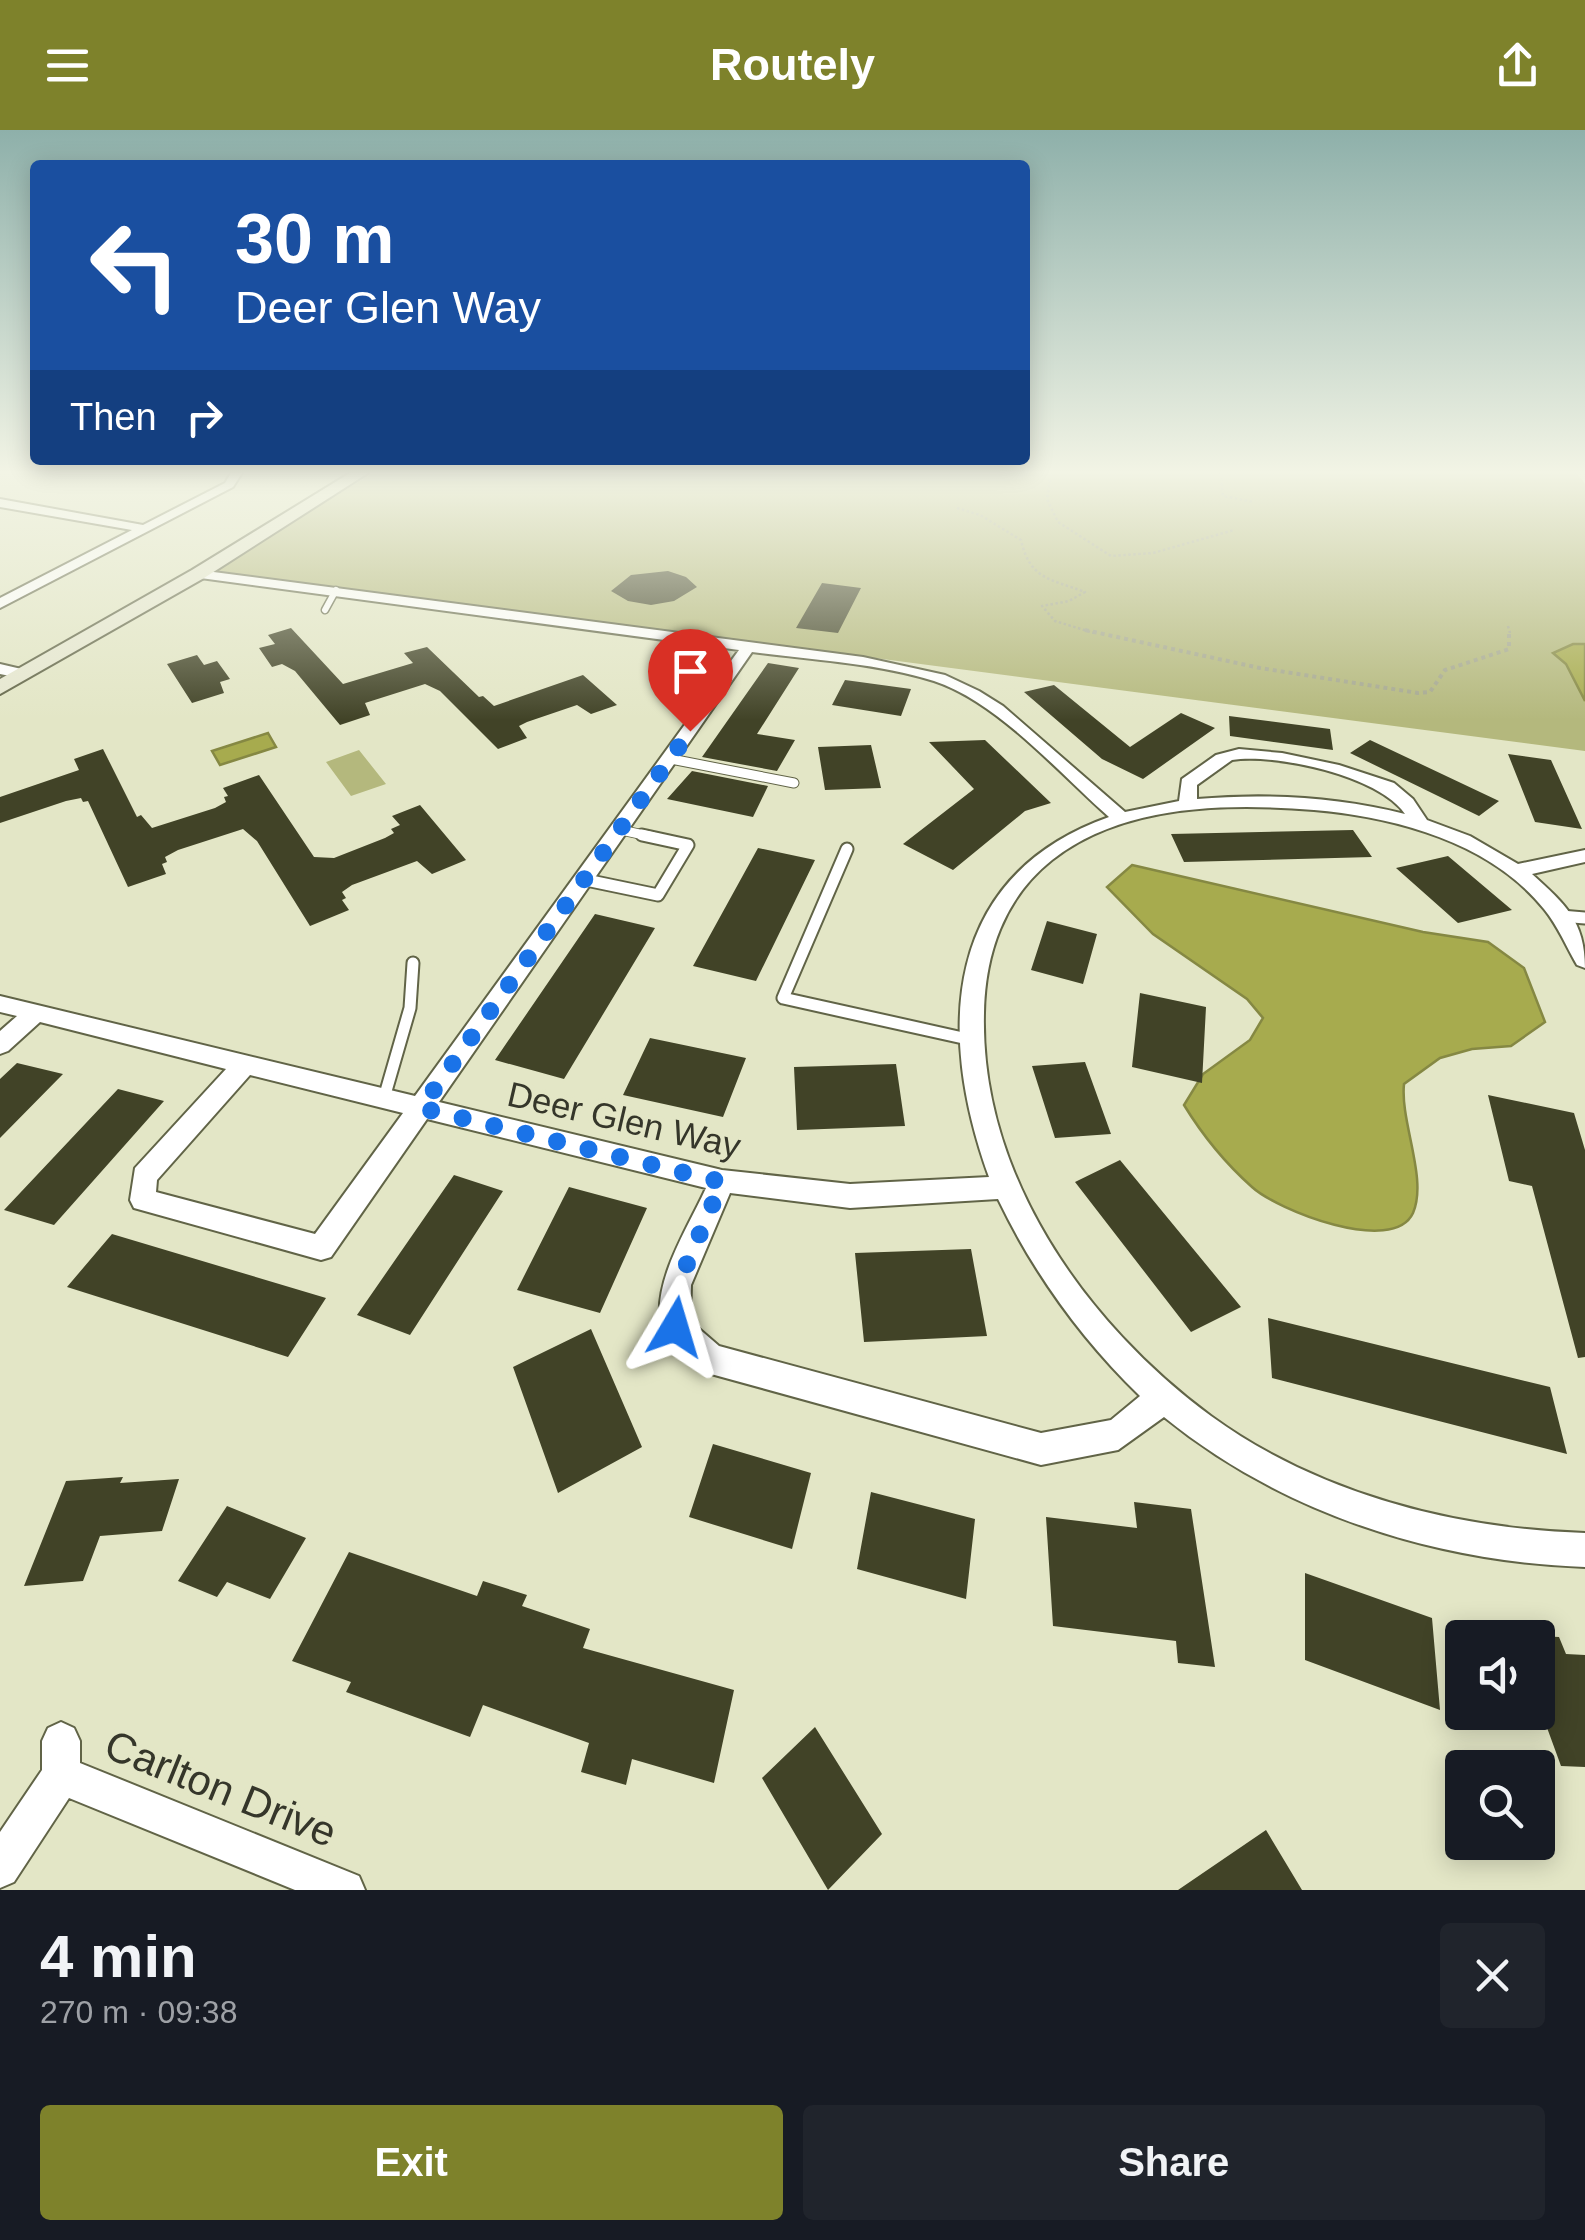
<!DOCTYPE html>
<html lang="en">
<head>
<meta charset="utf-8">
<style>
  :root { --surface:#171b24; --page:#20242c; --text:#f1f3f6; --muted:#9ea1a6; --accent:#7e822b }
  body { margin:0; font-family:Arial,sans-serif; background:var(--page); color:var(--text); height:100vh; display:flex; flex-direction:column; font-size:38px; white-space:nowrap }
  * { box-sizing:border-box; margin:0 }
  p { font-size:32px; color:var(--muted) }
  .icon { flex:none; width:55px; height:55px; fill:none; stroke:currentColor; stroke-width:2; stroke-linecap:round; stroke-linejoin:round }
  .map { position:relative; height:1760px; overflow:hidden }
  .side { display:flex; flex-direction:column; background:var(--surface); flex:1 }
  .side>* { flex:none }
  .top-card { position:absolute; left:30px; top:30px; width:1000px; height:305px; border-radius:10px; box-shadow:0 5px 25px #0003; background:#1a4fa0; color:#fff; overflow:hidden }
  .tools { position:absolute; left:1445px; top:1490px; display:grid; gap:20px }
  .tools a { display:grid; place-items:center; width:110px; height:110px; border-radius:10px; background:var(--surface); box-shadow:0 5px 25px #0003; font-size:50px }
  .pin { position:absolute; display:grid; place-items:center; width:85px; height:85px; color:#fff; margin:-102px -42px; border-radius:50% 50% 50% 0; rotate:-45deg; box-shadow:0 0 10px #0007 }
  .pin .icon { rotate:45deg }
  .me { position:absolute; width:110px; margin:-55px; rotate:7deg; stroke-linejoin:round; filter:drop-shadow(0 0 8px #0008) }
  .turn { display:flex; align-items:center; gap:35px; height:210px; padding:0 40px; font-size:45px }
  .turn .icon { width:130px; height:130px; stroke-width:2.5 }
  .turn b { display:block; font-size:70px; line-height:85px }
  .then { display:flex; align-items:center; height:95px; padding:0 40px; background:#0003; gap:20px; font-size:38px }
  .round { display:grid; place-items:center; flex:none; width:105px; height:105px; border-radius:10px; background:var(--page) }
  .head { display:flex; align-items:center; justify-content:space-between; height:170px; padding:0 40px }
  h1 { font-size:60px; font-weight:800; line-height:75px }
  .button { display:flex; gap:20px; margin-top:auto; padding:20px 40px }
  .button a { flex:1; height:115px; border-radius:10px; background:var(--accent); color:#fff; font-size:40px; font-weight:800; line-height:115px; text-align:center }
  .button a+a { background:var(--page); color:var(--text) }
  header { display:flex; justify-content:space-between; align-items:center; height:130px; padding:0 40px; background:var(--accent); color:#fff; font-size:45px; font-weight:800 }
  .map>svg:first-child { display:block }
</style>
</head>
<body>
<header><svg class="icon" aria-label="menu" viewBox="0 0 24 24"><path d="M4 6h16M4 12h16M4 18h16"/></svg>Routely<svg class="icon" aria-label="share" viewBox="0 0 24 24"><path d="M12 15V3M7 8l5-5 5 5M5 13v7h14v-7"/></svg></header>
<div class="map">
<svg width="1585" height="1760" viewBox="0 0 1585 1760">
  <rect width="100%" height="100%" fill="#e3e6c6"/>
  <path fill="#b4b87d" d="M373 343H1577L1585 354V621L211 441Z
    M359 620 386 654 351 666 326 632Z"/>
  <path fill="#a7ab4e" stroke="#858843" stroke-width="2.5" d="M1573 514H1585V571L1566 534 1553 523Z
    M268 603 276 617 220 635 212 621Z
    M1132 735 1423 802 1488 812 1524 838 1545 892 1511 916 1472 919 1440 928 1404 954C1400 992 1428 1049 1413 1083 1393 1126 1277 1080 1252 1057 1225 1033 1203 1006 1184 975L1203 944 1250 910 1263 888 1247 869 1153 804 1107 757Z"/>
  <path fill="#414327" d="M668 441 686 447 697 457 674 471 651 475 628 471 611 461 631 445Z
    M822 453 861 458 838 503 796 498Z
    M291 498 343 554 413 533 404 523 427 517 479 567 483 566 494 576 583 545 617 575 591 584 577 575 527 592 519 596 527 608 498 619 440 561 425 554 365 573 370 585 340 595 295 541 282 534 272 537 259 518 275 514 268 505Z
    M197 525 204 535 217 531 230 549 220 552 224 563 192 573 167 534Z
    M768 533 799 538 757 604 795 610 777 641 702 627Z
    M845 550 911 559 901 586 832 575Z
    M1054 555 1130 617 1181 583 1215 598 1143 649 1102 629 1024 562Z
    M1229 586 1330 599 1333 620 1230 606Z
    M985 610 1051 673 1025 681 953 740 903 714 974 659 929 612Z
    M1370 610 1499 671 1479 686 1350 623Z
    M871 615 881 658 825 660 818 617Z
    M103 619 137 687 141 685 152 698 215 678 226 672 224 667 228 666 223 658 259 645 314 727 334 728 385 708 394 703 391 699 400 695 392 686 420 675 466 730 432 744 417 731 352 755 342 762 346 768 342 770 349 780 310 796 257 711 243 699 178 720 165 727 167 732 162 734 166 744 128 757 88 671 83 672 81 668 66 671 0 693V667L79 640 74 629Z
    M1508 624 1551 630 1582 699 1535 692Z
    M692 641 768 656 753 687 667 669Z
    M1353 700 1372 727 1184 732 1171 704Z
    M758 718 815 730 756 851 693 836Z
    M1448 726 1512 780 1458 793 1396 738Z
    M595 784 655 798 564 949 495 930Z
    M1047 791 1097 804 1083 854 1031 840Z
    M1140 863 1206 877 1202 953 1132 937Z
    M650 908 746 928 723 987 623 965Z
    M1085 932 1111 1004 1055 1008 1032 936Z
    M17 933 63 944 0 1008V949Z
    M896 934 905 996 797 1000 794 937Z
    M118 959 164 971 54 1095 4 1080Z
    M1488 965 1574 983 1585 1020V1227L1578 1228 1532 1056 1509 1051Z
    M1120 1030 1241 1177 1191 1202 1075 1052Z
    M454 1045 503 1061 410 1205 357 1185Z
    M569 1057 647 1078 600 1183 517 1160Z
    M112 1104 326 1168 288 1227 67 1157Z
    M971 1119 987 1206 864 1212 855 1123Z
    M1268 1188 1550 1257 1567 1324 1272 1248Z
    M591 1199 642 1317 558 1363 513 1237Z
    M713 1314 811 1343 792 1419 689 1387Z
    M123 1347 120 1353 179 1349 162 1401 100 1406 83 1451 24 1456 66 1351Z
    M871 1362 975 1389 966 1469 857 1439Z
    M1134 1372 1191 1379 1215 1537 1178 1533 1176 1511 1053 1496 1046 1387 1137 1398Z
    M227 1376 306 1408 270 1469 227 1452 217 1467 178 1451Z
    M349 1422 477 1466 483 1451 527 1465 522 1476 590 1499 583 1518 734 1560 714 1653 632 1629 626 1655 581 1642 589 1613 483 1575 470 1607 346 1562 351 1552 292 1531Z
    M1305 1443 1432 1488 1440 1580 1305 1530Z
    M1538 1506 1559 1507 1566 1524 1585 1525V1637L1561 1636 1538 1573Z
    M815 1597 882 1704 828 1760 762 1648Z
    M1266 1700 1302 1760H1178Z"/>
  <g fill="none" stroke-linecap="round" stroke-linejoin="round">
    <g stroke="#616447" stroke-width="9">
      <path id="lane-far2" d="M325 480 336 460"/>
    </g>
    <g stroke="#616447" stroke-width="11">
      <path id="lane-far1" d="M671 629 794 653
        M621 700 653 707"/>
    </g>
    <g stroke="#616447" stroke-width="15">
      <path id="lane" d="M847 719 783 868 972 910
        M586 750 658 765 688 715 642 705
        M1561 786 1585 788
        M384 968 410 878 413 833"/>
    </g>
    <g stroke="#616447" stroke-width="4">
      <path id="street" d="M231 343H242L233 357 0 478V468L132 400 0 377V369L143 395 225 353Z
        M198 440 863 527 945 545 979 561 1003 576 1125 682 1179 671 1182 649 1216 625 1239 619 1282 623 1339 635 1394 653 1413 669 1427 690 1470 706 1518 734 1585 720V732L1532 744C1565 774 1585 791 1585 838L1577 835C1566 816 1558 796 1544 779 1490 712 1395 687 1314 680 1228 673 1123 674 1052 730 1004 768 985 824 984 883 980 1045 1085 1193 1211 1286 1318 1364 1455 1399 1585 1403V1437C1435 1432 1282 1383 1164 1287L1118 1320 1041 1335 711 1244C696 1238 664 1215 661 1197 652 1151 688 1098 706 1058L427 989 331 1127 321 1130 134 1078 130 1070 135 1038 226 939 40 892 8 921 0 924V901L17 886 0 882V866L415 966 739 520 193 447 191 444ZM752 522C812 530 877 533 934 551 998 572 1059 643 1109 687 943 746 936 901 989 1047L850 1054 722 1040 439 972ZM1232 630C1275 623 1380 646 1405 684 1338 667 1266 663 1197 669V655ZM250 945 403 983 315 1104 156 1062 157 1050ZM730 1063 850 1078 998 1069C1033 1142 1082 1210 1140 1266L1111 1290 1041 1303 719 1216 690 1191 691 1155Z
        M0 534 30 541 33 544 25 549 0 544Z
        M61 1592 74 1598 80 1611V1633L359 1746 365 1760H295L69 1668 14 1752 0 1758V1702L42 1640V1611L48 1598Z"/>
    </g>
    <g stroke="#616447" stroke-width="4">
      <path id="secondary" d="M350 343H368L204 448 0 564V549L192 440Z"/>
    </g>
    <path stroke="#a5a78f" stroke-width="2.5" stroke-dasharray="2.5 2.5" stroke-linecap="butt" d="M1221 343 1223 366 1254 372
      M1050 350 1047 369 1058 392 1111 426 1153 423 1234 400
      M957 378 980 385 1021 410C1030 450 1051 449 1085 462L1069 471 1042 476 1055 491 1094 503
      M1508 496 1510 503"/>
    <path stroke="#a5a78f" stroke-width="4" stroke-dasharray="4 4" stroke-linecap="butt" d="M1085 500 1260 538 1418 563 1430 562 1445 540 1509 519V500"/>
    <use href="#lane-far2" stroke="#fff" stroke-width="6"/>
    <use href="#lane-far1" stroke="#fff" stroke-width="9"/>
    <use href="#lane" stroke="#fff" stroke-width="11"/>
    <use href="#street" fill="#fff" fill-rule="evenodd"/>
    <use href="#secondary" fill="#e6e7d0" fill-rule="evenodd"/>
  </g>
  <linearGradient id="sky" x2="0" y2="1"><stop stop-color="#8eb0aa"/><stop offset="0.58" stop-color="#f2f4e5"/><stop offset="1" stop-color="#f2f4e5" stop-opacity="0"/></linearGradient>
  <rect width="1585" height="590" fill="url(#sky)"/>
  <g fill="none" stroke-linecap="round" stroke-linejoin="round">
    <path stroke="#1a73e8" stroke-width="18" stroke-dasharray="0 32.4" d="M675 1197 678 1155 722 1052 421 978 690 601"/>
  </g>
  <g text-anchor="middle" stroke-width="10" stroke-linejoin="round" paint-order="stroke">
    <g font-size="35" fill="#35362a" stroke="#e3e6c6">
      <text transform="translate(624 990) rotate(13)" y="12">Deer Glen Way</text>
    </g>
    <g font-size="42" fill="#35362a" stroke="#e3e6c6">
      <text transform="translate(221 1658) rotate(22)" y="15">Carlton Drive</text>
    </g>
  </g>
</svg>
<div class="tools">
<a><svg class="icon" aria-label="sound" viewBox="0 0 24 24"><path d="M4 9h4l5-4v14l-5-4H4zM17 9q2 3 0 6"/></svg></a>
<a><svg class="icon" aria-label="search" viewBox="0 0 24 24"><circle cx="10" cy="10" r="6"/><path d="M15 15l6 6"/></svg></a>
</div>
<div class="pin" style="left:690px;top:601px;background:#d93025"><svg class="icon" aria-label="arrive" viewBox="0 0 24 24"><path d="M6 21V4h12l-3 4 3 4H6"/></svg></div>
<svg class="me" style="left:675px;top:1197px" viewBox="-20 -20 40 40"><path d="M0-17L14 15 0 8-14 15z" fill="#1a73e8" stroke="#fff" stroke-width="4"/></svg>
<div class="top-card">
<div class="turn"><svg class="icon" aria-label="left" viewBox="0 0 24 24"><path d="M17 20v-9H6M10 6l-5 5 5 5"/></svg><div><b>30 m</b>Deer Glen Way</div></div>
<div class="then">Then<svg class="icon" aria-label="right" viewBox="0 0 24 24"><path d="M7 20v-9h11M14 6l5 5-5 5"/></svg></div>
</div>
</div>
<section class="side">
<div class="head"><div><h1>4 min</h1><p>270 m · 09:38</p></div><a class="round"><svg class="icon" aria-label="close" viewBox="0 0 24 24"><path d="M6 6l12 12M18 6L6 18"/></svg></a></div>
<div class="button"><a>Exit</a><a>Share</a></div>
</section>
</body>
</html>
